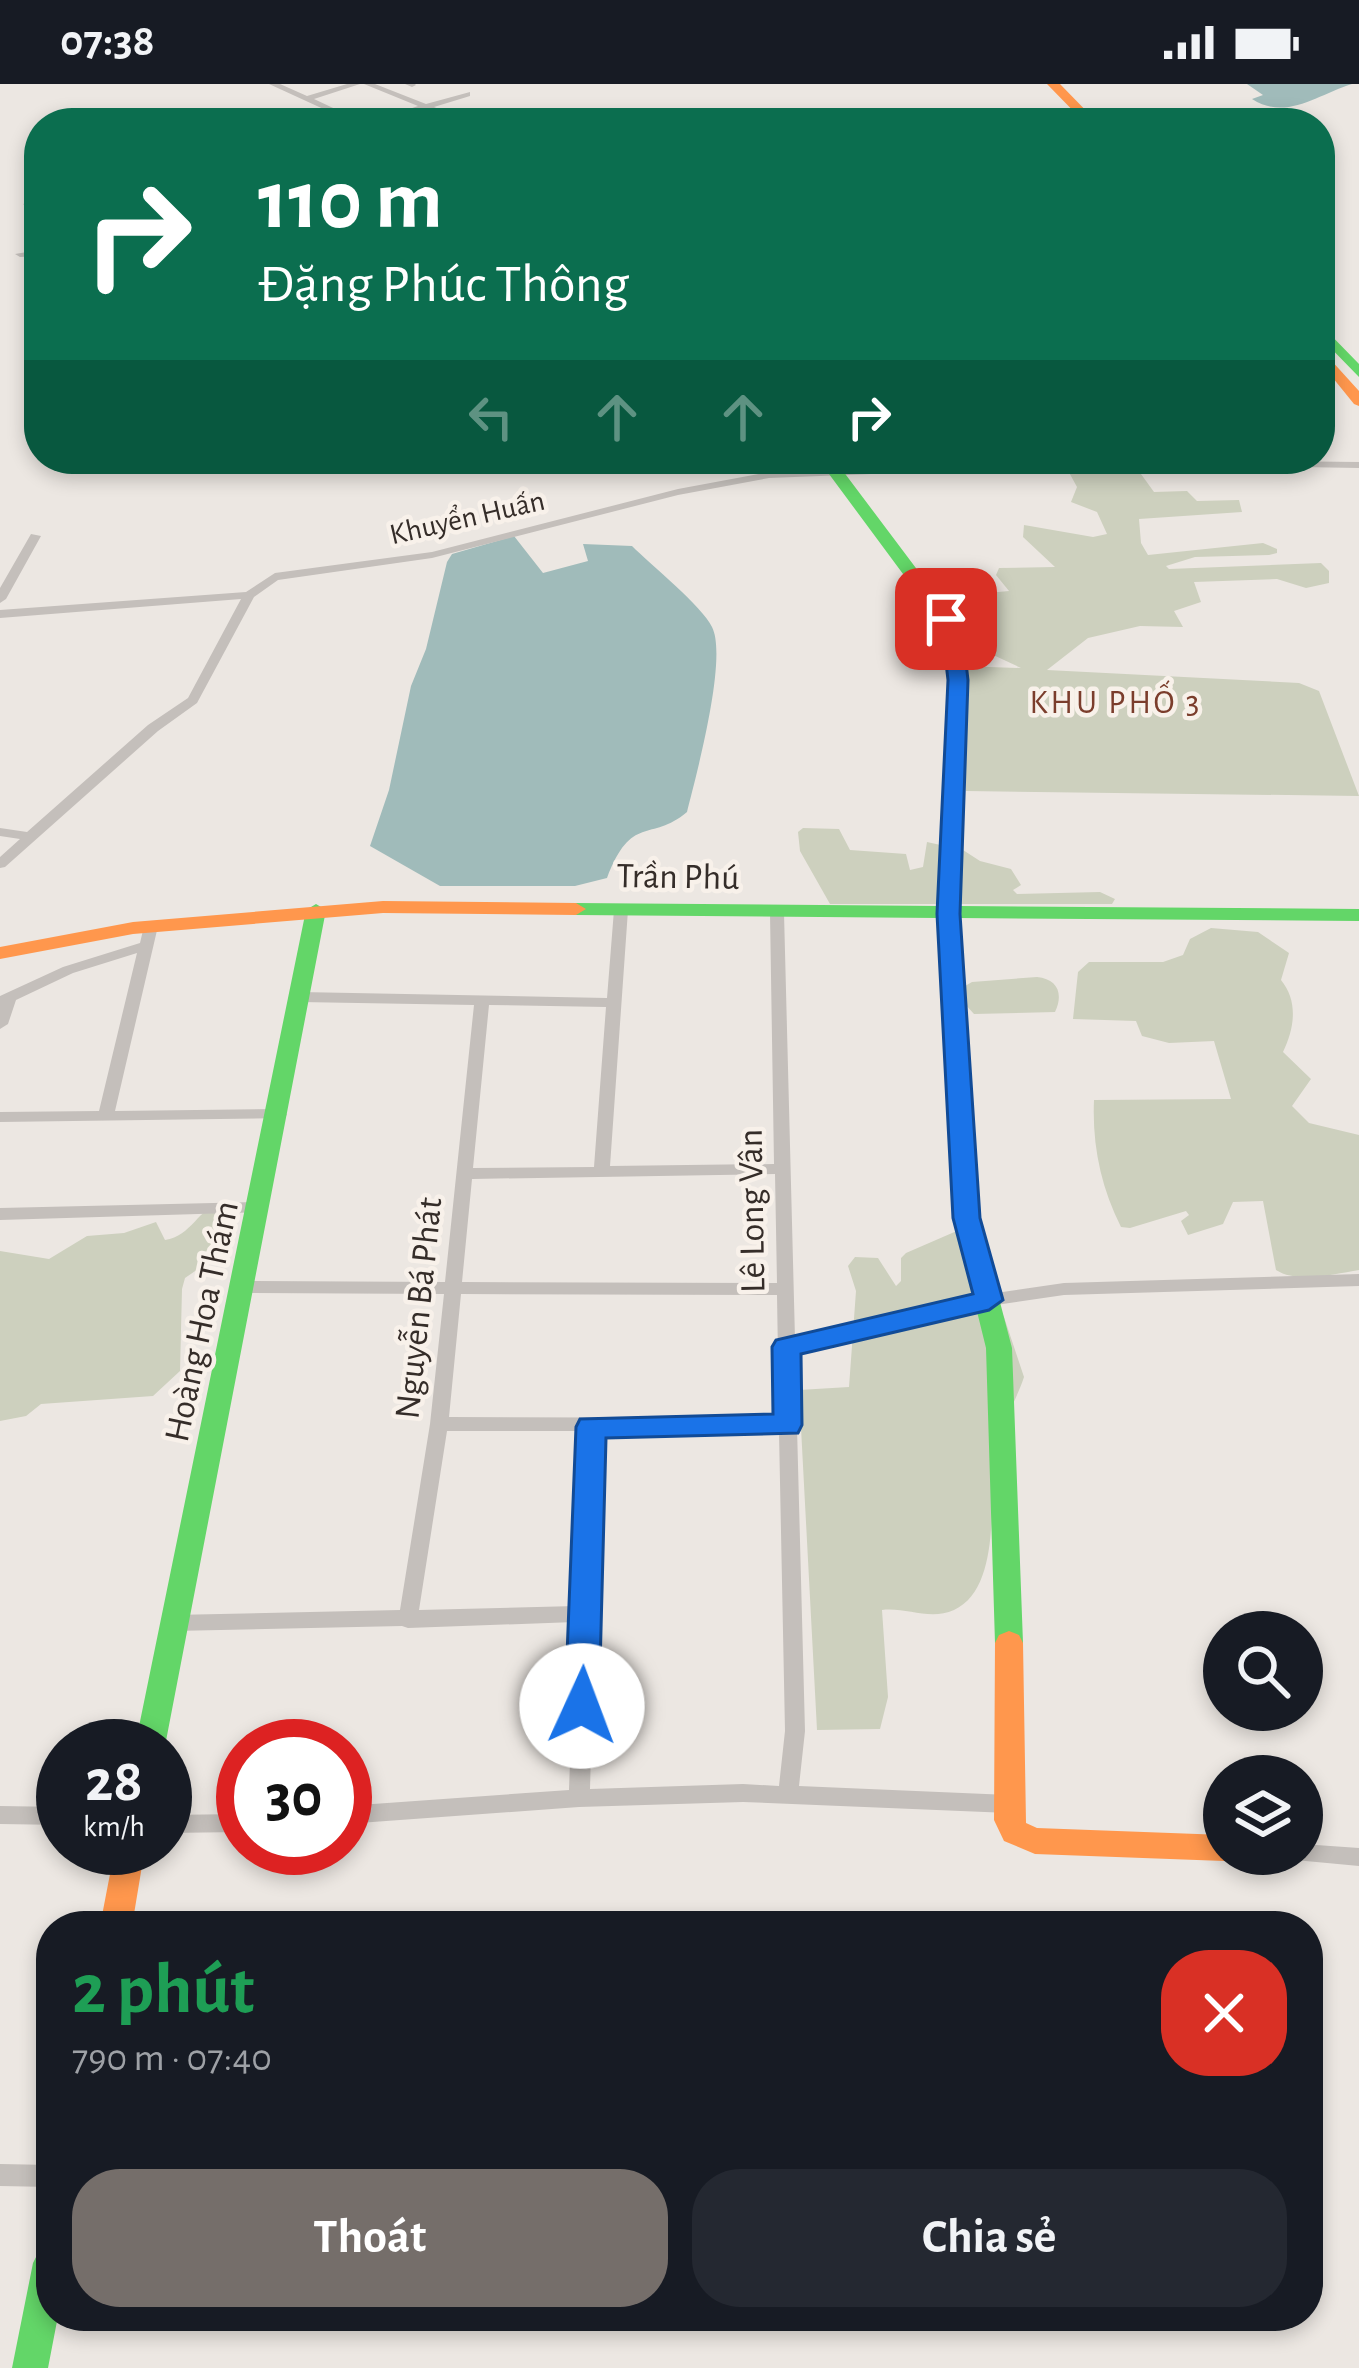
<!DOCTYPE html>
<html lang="vi">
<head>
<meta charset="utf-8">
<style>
  :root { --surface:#171b24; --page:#242831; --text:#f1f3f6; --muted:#9ea1a6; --accent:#756e6a }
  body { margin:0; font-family:"Alegreya Sans",sans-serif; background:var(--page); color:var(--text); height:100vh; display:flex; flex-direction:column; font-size:45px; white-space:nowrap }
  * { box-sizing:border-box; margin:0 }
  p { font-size:39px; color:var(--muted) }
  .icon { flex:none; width:66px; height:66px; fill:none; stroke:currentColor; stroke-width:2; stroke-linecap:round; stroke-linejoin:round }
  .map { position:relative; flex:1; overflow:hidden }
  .side { position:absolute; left:36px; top:1827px; width:1287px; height:420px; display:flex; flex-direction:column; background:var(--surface); border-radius:48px; box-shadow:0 6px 18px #0003 }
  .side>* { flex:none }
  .banner { position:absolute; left:24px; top:24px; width:1311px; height:366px; border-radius:48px; box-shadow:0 6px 18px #0003; background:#0b6e4f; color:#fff; overflow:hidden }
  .fabs { position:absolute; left:1203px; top:1527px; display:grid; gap:24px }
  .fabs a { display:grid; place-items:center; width:120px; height:120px; border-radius:50%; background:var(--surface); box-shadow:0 6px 18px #0003; font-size:60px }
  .speed { position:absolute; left:36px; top:1635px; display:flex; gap:24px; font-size:60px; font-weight:700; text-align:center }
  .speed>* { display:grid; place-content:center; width:156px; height:156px; border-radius:50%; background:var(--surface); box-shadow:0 6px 18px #0003; line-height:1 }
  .speed small { font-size:30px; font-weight:400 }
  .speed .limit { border:18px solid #d22; background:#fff; color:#111 }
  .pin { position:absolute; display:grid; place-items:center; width:102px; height:102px; color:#fff; margin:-51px; border-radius:24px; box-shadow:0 6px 18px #0006 }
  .me { position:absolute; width:132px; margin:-66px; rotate:2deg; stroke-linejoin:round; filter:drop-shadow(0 0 9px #0008) }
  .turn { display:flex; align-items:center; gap:42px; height:252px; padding:0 36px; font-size:54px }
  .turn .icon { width:156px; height:156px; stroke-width:2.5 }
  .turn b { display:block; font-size:84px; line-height:102px }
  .lanes { display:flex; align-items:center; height:114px; padding:0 36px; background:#0003; justify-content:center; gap:60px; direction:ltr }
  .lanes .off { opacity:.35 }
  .round { display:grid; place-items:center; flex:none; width:126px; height:126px; border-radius:48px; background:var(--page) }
  .summary { display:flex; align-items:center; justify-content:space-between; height:204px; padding:0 36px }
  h1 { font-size:72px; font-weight:700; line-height:90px; color:#1e9e55 }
  .button { display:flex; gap:24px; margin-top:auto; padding:24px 36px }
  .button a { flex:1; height:138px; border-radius:48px; background:var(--accent); color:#fff; font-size:48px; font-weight:700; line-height:138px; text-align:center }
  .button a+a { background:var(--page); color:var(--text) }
  .status { display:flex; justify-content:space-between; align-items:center; height:84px; padding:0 60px; background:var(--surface); direction:ltr }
  .status svg { height:33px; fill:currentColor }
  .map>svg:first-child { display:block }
</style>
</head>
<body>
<div class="status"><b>07:38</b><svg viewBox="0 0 49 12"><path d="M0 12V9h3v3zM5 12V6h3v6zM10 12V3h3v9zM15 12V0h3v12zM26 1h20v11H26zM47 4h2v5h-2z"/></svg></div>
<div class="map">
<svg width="1359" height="2284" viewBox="0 0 1359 2284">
  <rect width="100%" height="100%" fill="#ece7e2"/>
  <path fill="#cdd0be" d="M753 375H1049L764 389Z
    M1133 379 1154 408 1187 407 1197 417 1239 416 1242 428 1139 435 1141 459 1148 471 1263 459 1277 465V469L1269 471 1195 473 1166 482 1169 485 1321 479 1329 487V499L1306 504 1277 495 1194 498 1201 518 1174 527 1183 543 1140 542 1088 554 1047 586 1299 599 1319 607 1359 712 966 707 959 582 1021 584 961 556 934 514 1009 507 996 491 999 484 1055 483 1023 453 1024 441 1093 453 1107 450 1097 428 1071 418 1077 403 1065 381Z
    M803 744 839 745 850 766 906 770 910 786 923 783 927 758 963 766 980 777 1011 785 1021 801 1013 806 1017 810 1100 808 1115 815 1112 820H830L800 767 798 748Z
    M1211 844 1258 848 1289 869 1281 896C1298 917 1295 943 1283 968L1311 995 1292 1022 1309 1039 1359 1051V1186C1334 1190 1298 1200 1276 1186L1263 1117 1233 1118 1223 1140 1188 1151 1181 1137 1189 1131 1186 1127 1130 1144 1121 1143C1101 1103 1092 1061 1094 1016L1231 1015 1214 957 1169 959 1142 952 1136 937 1073 935 1078 888 1089 878H1163L1183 871 1190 855Z
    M1037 893C1057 895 1064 909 1055 928L974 930 964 919 965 902 972 898Z
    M221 1119 226 1136 217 1172 185 1194 182 1205 180 1287 153 1312 41 1320 26 1332 0 1337V1167L49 1175 87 1152 124 1149 156 1138 165 1156C192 1152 198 1124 221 1119Z
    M959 1146 1004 1233 1024 1293C1016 1318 998 1345 994 1371 989 1412 1002 1504 954 1526 930 1537 906 1523 882 1526L888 1613 880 1645 817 1646 799 1306 849 1303 856 1207 848 1182 855 1173 878 1174 896 1202 901 1197V1174L906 1169Z"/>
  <path fill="#a0bbba" d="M1247 0H1352C1317 11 1286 37 1252 15L1263 11Z
    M514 452 543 489 588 477 583 460 632 462C650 480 703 523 712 543 728 574 696 692 687 728 650 759 632 729 607 794L575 802H440L370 762 389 706 411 602 426 565 447 478 452 470Z"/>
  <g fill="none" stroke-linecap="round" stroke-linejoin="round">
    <path fill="#c4bfbb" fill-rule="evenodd" d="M269 0H280L307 12 347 0H360L314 15 365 39H354Z
      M364 0H375L426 20 470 8V12L434 23 472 39C454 39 441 26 426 25 410 25 389 39 369 39L418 22Z
      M405 0H415L416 1 412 3Z
      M39 116V122L27 123 23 120Z
      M1320 158 1333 170 1320 177 1322 169Z
      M39 166V172L20 173 15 170Z
      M1094 375 1359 378V384L1126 380 769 394 678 411 432 474 278 496 254 513 197 619 158 647 5 783 0 784V773L20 755 0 752V744L27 748 148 641 188 614 241 515 0 534V526L246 508 275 489 432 468 678 405 769 388Z
      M31 450 41 452 6 515 0 519V504Z
      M621 822 628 826 610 1082 774 1080 770 829 777 825 784 829 795 1255 989 1210 1064 1199 1359 1190V1202L1064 1211 989 1222 795 1267 805 1647 799 1702 1009 1711 1016 1714 1019 1720 1016 1726 1009 1729 743 1718 579 1723 345 1740V1722L569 1706 575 1538 408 1544 402 1542 173 1547 166 1545 163 1539 166 1533 173 1531 400 1526 430 1340 444 1210 244 1209 236 1203 244 1197 445 1198 474 921 300 918 293 913 300 908 607 914 614 826ZM489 921 606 923 594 1083 473 1084ZM775 1090 777 1199 462 1198 472 1095ZM461 1210 777 1211 779 1334 449 1333ZM447 1347H582L576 1522 419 1526ZM600 1347 779 1348 785 1647 779 1702 743 1700 590 1705Z
      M151 838 158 842 115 1027 279 1025 287 1030 285 1034 0 1038V1028L99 1027 137 869 73 889 16 916 8 940 0 945V912L63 883 140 859 144 842Z
      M260 1118 266 1120 268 1124 266 1128 0 1136V1124Z
      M0 1722 63 1723V1741L0 1740Z
      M243 1730V1748L165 1749V1731Z
      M1302 1760 1359 1764V1782L1295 1776 1292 1770H1302Z
      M0 2080 51 2081V2103L0 2102Z"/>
    <path fill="#63d668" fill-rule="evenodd" d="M1320 240 1359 280V293L1320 253Z
      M837 385 843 387 961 544 967 596 959 822 1359 825V837L959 834 978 1134 1012 1264 1023 1559 1019 1567 1009 1571 999 1567 995 1559 986 1264 954 1134 938 834 576 831 566 825 576 819 938 822 949 596 943 544 829 390Z
      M316 820 326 826 165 1662H135L306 826Z
      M51 2162V2232H58L48 2284H12L33 2179 39 2167Z"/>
    <path fill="#ff974d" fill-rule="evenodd" d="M1047 0H1060L1098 39H1085Z
      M1320 264 1359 307V322L1354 320 1320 278Z
      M383 817 576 819 586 825 576 831 383 829 133 850 0 875V863L133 838Z
      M1009 1547 1019 1551 1023 1559 1026 1739 1037 1744 1224 1751V1770H1236L1235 1773 1224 1777 1035 1770 1004 1757 994 1736 995 1559 999 1551Z
      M115 1764H145L132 1842H100Z"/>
  </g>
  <path fill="#1a73e8" stroke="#114b97" stroke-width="3" d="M946 529 962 544 968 596 960 830 980 1134 1003 1216 989 1226 801 1270 802 1341 798 1349 606 1354 599 1622 594 1632 582 1636 570 1632 565 1622 576 1343 580 1335 773 1330 772 1263 776 1256 973 1210 953 1134 937 830 948 596 942 544 936 535Z"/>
  <g text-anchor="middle" stroke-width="9" stroke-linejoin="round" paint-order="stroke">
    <g font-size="30" fill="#352d29" stroke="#f8f1ea">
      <text transform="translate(467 433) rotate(-13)" y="10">Khuyển Huấn</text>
    </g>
    <g font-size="33" letter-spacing="3" fill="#7b3d2c" stroke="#f8f1ea">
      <text x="1116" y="629">KHU PHỐ 3</text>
    </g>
    <g font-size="36" fill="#352d29" stroke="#f8f1ea">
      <text transform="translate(678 791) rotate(1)" y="13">Trần Phú</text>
      <text transform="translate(750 1127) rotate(-91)" y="13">Lê Long Vân</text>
      <text transform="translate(417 1224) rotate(-84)" y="13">Nguyễn Bá Phát</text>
      <text transform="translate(200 1237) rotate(-78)" y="13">Hoàng Hoa Thám</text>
    </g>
  </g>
</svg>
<div class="fabs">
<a><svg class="icon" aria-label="search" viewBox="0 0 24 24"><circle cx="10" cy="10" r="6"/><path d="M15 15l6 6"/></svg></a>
<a><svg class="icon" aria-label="layers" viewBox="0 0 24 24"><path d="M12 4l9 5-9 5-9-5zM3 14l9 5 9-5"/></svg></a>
</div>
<div class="speed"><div>28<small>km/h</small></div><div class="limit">30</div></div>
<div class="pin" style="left:946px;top:535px;background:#d93025"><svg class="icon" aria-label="arrive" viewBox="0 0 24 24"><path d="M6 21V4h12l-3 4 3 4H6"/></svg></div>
<svg class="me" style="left:582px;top:1622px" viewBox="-20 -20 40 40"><circle r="19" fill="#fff"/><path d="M0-13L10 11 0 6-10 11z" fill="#1a73e8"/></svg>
<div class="banner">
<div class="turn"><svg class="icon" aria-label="right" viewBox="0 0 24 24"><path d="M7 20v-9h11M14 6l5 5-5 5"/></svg><div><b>110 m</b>Đặng Phúc Thông</div></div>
<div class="lanes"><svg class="icon off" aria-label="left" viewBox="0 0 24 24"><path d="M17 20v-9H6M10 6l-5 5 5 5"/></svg><svg class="icon off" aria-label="ahead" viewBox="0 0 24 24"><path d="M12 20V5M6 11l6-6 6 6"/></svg><svg class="icon off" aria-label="ahead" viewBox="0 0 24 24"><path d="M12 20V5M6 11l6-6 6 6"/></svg><svg class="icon" aria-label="right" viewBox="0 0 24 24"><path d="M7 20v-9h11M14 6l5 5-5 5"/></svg></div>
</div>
<section class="side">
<div class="summary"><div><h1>2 phút</h1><p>790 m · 07:40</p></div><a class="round" style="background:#d93025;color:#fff"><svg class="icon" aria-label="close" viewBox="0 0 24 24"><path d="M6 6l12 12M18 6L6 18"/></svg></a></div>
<div class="button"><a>Thoát</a><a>Chia sẻ</a></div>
</section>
</div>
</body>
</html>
